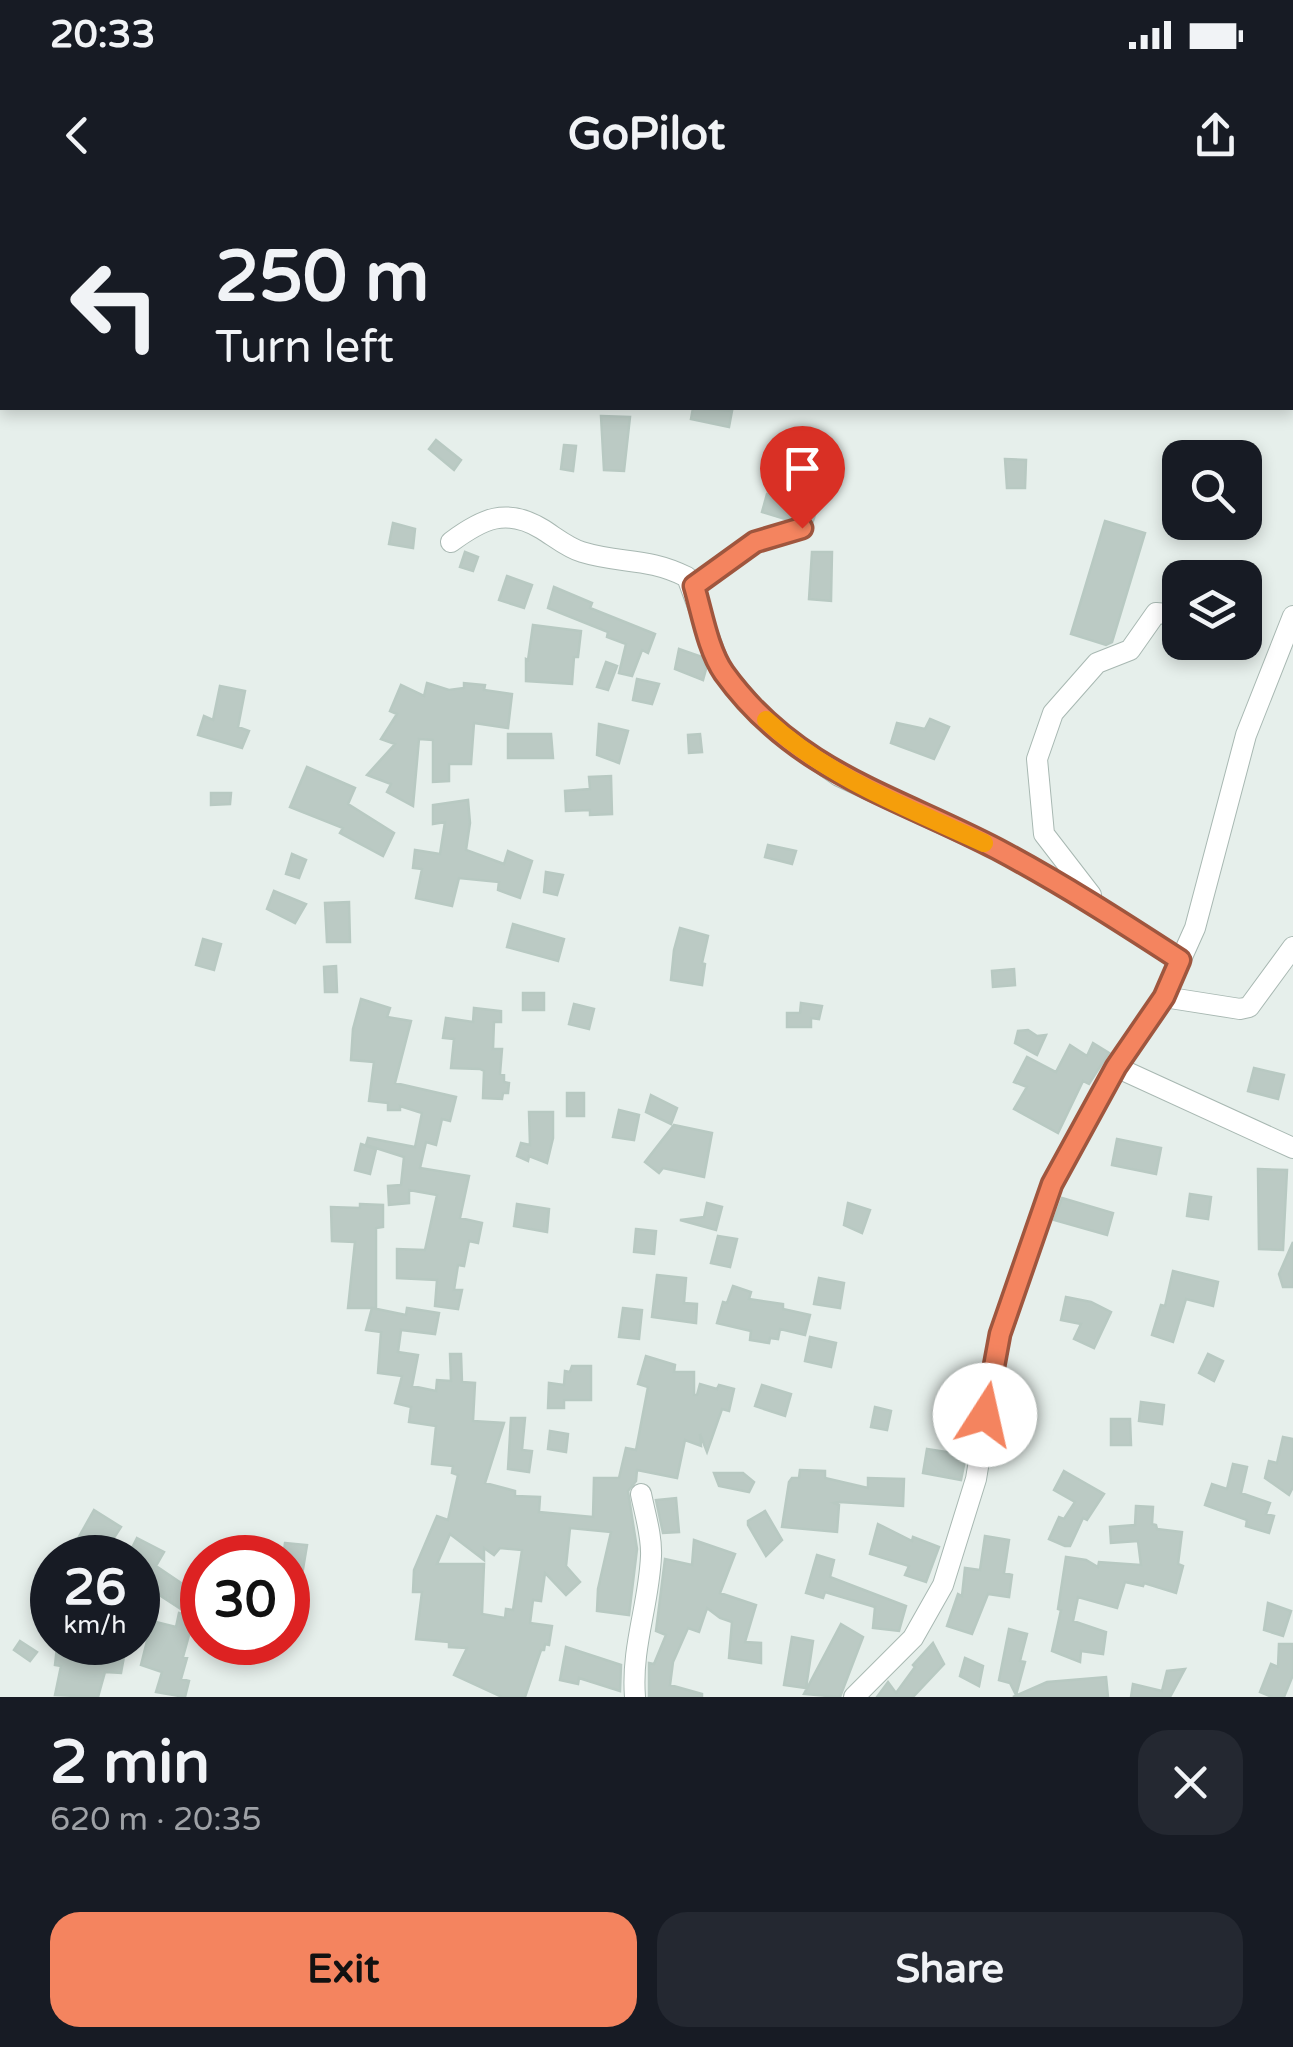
<!DOCTYPE html>
<html lang="en">
<head>
<meta charset="utf-8">
<style>
  :root { --surface:#171b24; --page:#242831; --text:#f1f3f6; --muted:#9ea1a6; --accent:#f4845f }
  body { margin:0; font-family:"Varela Round",sans-serif; background:var(--page); color:var(--text); height:100vh; display:flex; flex-direction:column; font-size:38px; white-space:nowrap }
  * { box-sizing:border-box; margin:0 }
  p { font-size:32px; color:var(--muted) }
  .icon { flex:none; width:55px; height:55px; fill:none; stroke:currentColor; stroke-width:2; stroke-linecap:round; stroke-linejoin:round }
  .map { position:relative; height:1497px; overflow:hidden }
  .drawer { display:flex; flex-direction:column; background:var(--surface); flex:1 }
  .drawer>* { flex:none }
  .banner { position:absolute; left:0px; top:0px; width:1295px; height:210px; box-shadow:0 5px 15px #0003; background:#171b24; color:var(--text); overflow:hidden }
  .fabs { position:absolute; left:1162px; top:240px; display:grid; gap:20px }
  .fabs a { display:grid; place-items:center; width:100px; height:100px; border-radius:20px; background:var(--surface); box-shadow:0 5px 15px #0003; font-size:50px }
  .speed { position:absolute; left:30px; top:1335px; display:flex; gap:20px; font-size:50px; font-weight:700; text-align:center }
  .speed>* { display:grid; place-content:center; width:130px; height:130px; border-radius:50%; background:var(--surface); box-shadow:0 5px 15px #0003; line-height:1 }
  .speed small { font-size:25px; font-weight:400 }
  .speed .limit { border:15px solid #d22; background:#fff; color:#111 }
  .pin { position:absolute; display:grid; place-items:center; width:85px; height:85px; color:#fff; margin:-102px -42px; border-radius:50% 50% 50% 0; rotate:-45deg; box-shadow:0 0 10px #0007 }
  .pin .icon { rotate:45deg }
  .me { position:absolute; width:110px; margin:-55px; rotate:10deg; stroke-linejoin:round; filter:drop-shadow(0 0 8px #0008) }
  .turn { display:flex; align-items:center; gap:35px; height:210px; padding:0 50px; font-size:45px }
  .turn .icon { width:130px; height:130px; stroke-width:2.5 }
  .turn b { display:block; font-size:70px; line-height:85px }
  .round { display:grid; place-items:center; flex:none; width:105px; height:105px; border-radius:30px; background:var(--page) }
  .overview { display:flex; align-items:center; justify-content:space-between; height:170px; padding:0 50px }
  h1 { font-size:60px; font-weight:800; line-height:75px }
  .primary-button { display:flex; gap:20px; margin-top:auto; padding:20px 50px }
  .primary-button a { flex:1; height:115px; border-radius:30px; background:var(--accent); color:#111; font-size:40px; font-weight:800; line-height:115px; text-align:center }
  .primary-button a+a { background:var(--page); color:var(--text) }
  .status { display:flex; justify-content:space-between; align-items:center; height:70px; padding:0 50px; background:var(--surface); direction:ltr }
  .status svg { height:28px; fill:currentColor }
  header { display:flex; justify-content:space-between; align-items:center; height:130px; padding:0 50px; background:var(--surface); font-size:45px; font-weight:800 }
  .map>svg:first-child { display:block }
</style>
</head>
<body>
<div class="status"><b>20:33</b><svg viewBox="0 0 49 12"><path d="M0 12V9h3v3zM5 12V6h3v6zM10 12V3h3v9zM15 12V0h3v12zM26 1h20v11H26zM47 4h2v5h-2z"/></svg></div>
<header><svg class="icon" aria-label="back" viewBox="0 0 24 24"><path d="M15 5l-7 7 7 7"/></svg>GoPilot<svg class="icon" aria-label="share" viewBox="0 0 24 24"><path d="M12 15V3M7 8l5-5 5 5M5 13v7h14v-7"/></svg></header>
<div class="map">
<svg width="1293" height="1497" viewBox="0 0 1293 1497">
  <rect width="100%" height="100%" fill="#e6efeb"/>
  <path fill="#bbcac4" stroke="#b8c9c2" stroke-width="2.5" fill-rule="evenodd" d="M693 208 732 211 729 227 691 219Z
    M601 216 630 217 624 271 604 270Z
    M436 240 461 260 454 270 429 249Z
    M564 245 576 246 573 271 561 269Z
    M1005 259 1026 260 1025 288H1007Z
    M819 274 837 280 830 299 821 296 813 321 804 315 785 319 762 312 767 294 803 305 804 300 809 302Z
    M1105 321 1145 333 1112 442 1106 445 1071 434Z
    M393 323 415 329 413 348 389 344Z
    M465 352 478 357 473 371 460 367Z
    M812 352H832L831 401 809 399Z
    M507 376 532 385 524 408 499 400Z
    M554 387 592 403 590 408 655 434 648 453 642 450 632 476 619 473 626 444 607 437 608 432 548 408Z
    M533 425 581 431 578 457H574L572 484 526 481V459L528 460Z
    M679 449 702 457 706 469 703 480 675 469Z
    M606 462 617 466 608 490 597 487Z
    M637 479 659 484 652 504 633 500Z
    M427 483 449 490 464 488V483L485 485 484 490 512 494 508 528 474 523 471 564H449V581L433 582V540L419 539 413 606 387 592 391 584 367 575 395 544 381 539 397 514 390 511 401 485 424 496Z
    M220 486 245 491 238 527 249 531 242 548 198 535 204 516 213 520Z
    M930 519 949 527 934 559 891 543 897 523 925 529Z
    M599 524 628 531 619 563 597 555Z
    M508 534H551L553 558H508Z
    M700 534 702 552 689 553 688 535Z
    M307 567 355 588 348 604 394 633 383 656 340 633 343 628 290 607Z
    M611 576 612 614 590 615V610L566 611 565 591 590 589 589 577Z
    M211 593H231L230 604 211 605Z
    M468 600 470 623 466 650 504 664 508 651 532 661 520 698 498 690 499 682 459 678 452 706 416 698 422 669 413 668 415 650 440 654 445 622 433 624V605Z
    M768 645 796 651 792 664 765 657Z
    M292 654 306 660 299 678 286 674Z
    M546 672 563 675 557 695 544 692Z
    M274 691 306 704 295 723 267 709Z
    M349 702 350 742H327L325 703Z
    M513 724 564 739 558 761 507 747Z
    M680 728 708 736 702 763 705 764 702 785 671 780 674 750Z
    M203 739 221 744 214 770 196 765Z
    M336 766 337 792H325L324 767Z
    M1014 769 1015 785 993 787 992 771Z
    M523 793H544V810H523Z
    M361 799 390 808 387 817 411 821 395 883 456 897 450 921 442 919 436 945 426 942 420 968 469 976 460 1018 482 1023 478 1043 469 1041 464 1066 458 1065 454 1090H462L458 1109 435 1106 437 1080 397 1078V1049L425 1050 437 995 409 990V1003L389 1005 388 986 401 985 404 957 366 945 368 938 415 947 422 913 400 906V910H388V903L369 901 374 862 351 860 353 829Z
    M801 803 822 806 819 819 811 818V827H787V813H800Z
    M574 804 594 809 589 829 569 824Z
    M474 808 501 811V822H494L493 849H502L500 874 504 875V882L509 883 508 893H503L502 899 483 898 484 871 480 869 451 868 454 839 443 838 446 818 473 822Z
    M1028 830 1037 836 1046 835 1037 855 1015 843 1018 831Z
    M1093 843 1109 853 1089 884 1083 881 1058 933 1014 909 1027 887 1014 882 1027 857 1056 872 1070 845 1087 856Z
    M1254 868 1284 875 1278 899 1248 891Z
    M567 893H584V916H567Z
    M651 895 677 908 671 924 646 912Z
    M619 910 639 915 634 940 613 937Z
    M529 912H553V938L547 963 529 956 528 961 517 956 521 943 530 945Z
    M674 925 712 933 704 977 663 968 659 973 645 962Z
    M1117 939 1161 948 1156 974 1112 965Z
    M361 944 376 949 370 974 355 970Z
    M1258 969 1287 970 1283 1050 1259 1049Z
    M1190 994 1211 997 1208 1019 1187 1016Z
    M1062 998 1113 1013 1107 1035 1054 1020Z
    M707 1003 722 1007 716 1030 680 1020 704 1017Z
    M848 1003 870 1010 862 1033 844 1025Z
    M360 1004 383 1005V1027L376 1028V1108H348L355 1042 332 1041 331 1007 360 1008Z
    M517 1004 549 1009 547 1032 514 1026Z
    M636 1029 656 1031 654 1054 634 1052Z
    M718 1036 737 1039 730 1067 711 1063Z
    M1293 1042V1087H1283L1279 1074Z
    M1173 1071 1218 1082 1213 1106 1186 1099 1173 1142 1152 1135 1161 1105 1165 1106Z
    M657 1075 686 1078 684 1103 697 1104 696 1123 652 1117Z
    M819 1078 844 1083 840 1108 814 1104Z
    M733 1086 751 1092 749 1099 783 1104V1109L810 1115 805 1135 780 1129 778 1139 770 1138 769 1143 750 1140 751 1131 717 1123 723 1102 727 1103Z
    M1066 1097 1091 1102 1111 1112 1094 1148 1074 1139 1081 1124 1061 1120Z
    M372 1108 406 1115 407 1108 439 1113 435 1134 401 1130 398 1152 418 1155 412 1186 436 1191 437 1180 451 1181 450 1154H461L462 1182 475 1183 473 1221 504 1223 485 1283 515 1291V1296L540 1297 539 1312 593 1317 594 1278H619L626 1248 636 1250 648 1187 638 1184 646 1156 675 1165 674 1172H694V1195H697L700 1184 717 1189 719 1185 734 1189 729 1211 722 1209 707 1252 700 1234 701 1246 685 1240 677 1278 637 1270 636 1281 628 1291 637 1349 629 1415 597 1411 598 1389 611 1332 570 1328 566 1366 580 1382 566 1395 545 1373 541 1401 533 1400 530 1423 552 1426 549 1445 545 1444 544 1450H541L525 1497H502L454 1475 467 1448 449 1447V1442L416 1439 422 1392H413L414 1370 437 1316 448 1320 458 1275 452 1273 453 1266 432 1264 436 1226 409 1222 411 1207 395 1203 402 1176 378 1173 381 1132 366 1130ZM450 1334 484 1360V1348L494 1355 500 1348 522 1350 513 1410 506 1409 505 1418 482 1414 484 1364H437Z
    M623 1108 642 1110 639 1139 619 1137Z
    M810 1137 836 1143 831 1167 805 1161Z
    M1208 1154 1223 1161 1214 1181 1199 1173Z
    M572 1166H591V1200H564V1208H548L549 1183 564 1185 565 1171 570 1172Z
    M762 1185 791 1194 785 1216 755 1206Z
    M1141 1202 1164 1205 1162 1224 1139 1221Z
    M875 1207 891 1211 887 1230 871 1227Z
    M511 1218H525L522 1250 532 1251 529 1272 508 1269Z
    M1111 1219H1130L1131 1245H1111Z
    M550 1231 568 1234 566 1252 548 1249Z
    M1283 1237 1293 1239V1287L1289 1295 1265 1278 1269 1261 1277 1263Z
    M927 1249 966 1255 961 1280 923 1273Z
    M1233 1264 1247 1267 1241 1293 1270 1303 1266 1314 1274 1316 1269 1333 1246 1326 1247 1320 1205 1305 1212 1284 1227 1289Z
    M800 1270 825 1271V1278L868 1288V1278L904 1279 903 1306 839 1302 834 1303 839 1305 837 1332 782 1327 789 1282 792 1278H799Z
    M1064 1271 1104 1294 1087 1320 1083 1318 1070 1346H1065L1049 1339 1059 1317 1064 1319 1075 1302 1054 1290Z
    M714 1273H743L754 1282 749 1292 719 1286Z
    M676 1298 679 1332 663 1333 656 1300Z
    M1136 1306 1153 1307 1152 1324 1156 1325 1157 1329 1182 1332 1178 1364 1183 1366 1176 1393 1144 1383 1143 1386 1125 1382 1117 1408 1078 1397 1073 1421 1106 1432 1103 1454 1081 1451 1080 1462 1052 1451 1061 1410 1058 1409 1066 1357 1086 1360 1098 1367 1099 1362 1141 1365 1138 1341 1111 1343 1110 1327 1135 1325Z
    M94 1310 121 1327 101 1358H67Z
    M765 1311 782 1340 766 1356 748 1325V1321Z
    M878 1324 912 1341 913 1337 939 1347 926 1382 905 1375 909 1366 870 1354Z
    M985 1336 1009 1340 1004 1373 1012 1375 1009 1397 988 1394 972 1434 947 1426 958 1394 962 1396 965 1368 980 1370Z
    M137 1338 164 1352 156 1366 199 1395 187 1413 150 1389 138 1421V1358H127Z
    M694 1340 735 1354 720 1393 756 1405 745 1442 761 1443V1463L729 1458 732 1422 720 1418 707 1408 699 1432 688 1428 673 1462 670 1485 702 1494V1497H649V1463L654 1464 666 1435 656 1431 665 1359 692 1365Z
    M285 1343 307 1345 300 1387 288 1385V1358H283Z
    M817 1355 834 1360 830 1377 906 1406 899 1431 873 1428 875 1407 825 1392 823 1398 806 1393Z
    M1268 1403 1291 1411 1283 1436 1264 1430Z
    M179 1413 194 1417 183 1457 187 1458 181 1479 189 1481 185 1497 156 1492 162 1472 141 1465 152 1421 176 1427Z
    M841 1424 863 1437 840 1497 804 1494Z
    M1009 1429 1027 1434 1020 1461 1025 1462 1016 1495 1010 1483 999 1480Z
    M792 1437 813 1441 806 1488 784 1485Z
    M20 1441 37 1452 30 1461 14 1450Z
    M92 1442H112V1448L125 1451 121 1473 105 1472 98 1497 55 1495 61 1466 55 1465 57 1447 91 1451Z
    M933 1443 944 1464 913 1497H877L888 1482 896 1493 915 1467 913 1465Z
    M1279 1444H1293V1475L1284 1497H1272L1260 1492 1271 1464 1278 1467Z
    M566 1447 621 1465 620 1491 579 1478 578 1484 560 1480Z
    M965 1458 983 1466 979 1486 960 1476Z
    M1185 1469 1170 1497H1131L1133 1484 1162 1491 1167 1471Z
    M1106 1477 1108 1497H1013L1047 1482Z"/>
  <g fill="none" stroke-linecap="round" stroke-linejoin="round">
    <g stroke="#a8b8b2" stroke-width="22">
      <path id="minor" d="M451 342C482 319 506 307 542 329 555 337 568 348 582 352 621 364 647 357 687 377L721 469 758 512 789 541 839 576 992 647 1072 690 1180 760
        M693 387 755 342 802 328
        M1091 695 1044 634 1037 559 1053 513 1097 463 1130 450 1156 413 1180 415
        M1164 797 1240 809 1249 807 1293 747
        M1116 867 1293 948
        M635 1497C631 1447 649 1405 651 1356 652 1336 645 1314 641 1294
        M854 1497 913 1438 943 1385 976 1279 1000 1134 1052 984 1116 867 1164 797 1195 728 1246 535 1293 416"/>
    </g>
    <use href="#minor" stroke="#fff" stroke-width="20"/>
  </g>
  <g fill="none" stroke-linecap="round" stroke-linejoin="round">
    <g stroke="#9f563e" stroke-width="25">
      <path id="route" d="M802 328 755 342 694 386C702 413 708 450 724 473 795 572 896 596 997 649 1061 683 1120 721 1180 760L1164 797 1116 867 1052 984 1000 1134 985 1215"/>
    </g>
    <use href="#route" stroke="#f4845f" stroke-width="18"/>
    <path stroke="#f59e0b" stroke-width="18" d="M766 520C829 578 908 608 984 643"/>
  </g>
</svg>
<div class="fabs">
<a><svg class="icon" aria-label="search" viewBox="0 0 24 24"><circle cx="10" cy="10" r="6"/><path d="M15 15l6 6"/></svg></a>
<a><svg class="icon" aria-label="layers" viewBox="0 0 24 24"><path d="M12 4l9 5-9 5-9-5zM3 14l9 5 9-5"/></svg></a>
</div>
<div class="speed"><div>26<small>km/h</small></div><div class="limit">30</div></div>
<div class="pin" style="left:802px;top:328px;background:#d93025"><svg class="icon" aria-label="arrive" viewBox="0 0 24 24"><path d="M6 21V4h12l-3 4 3 4H6"/></svg></div>
<svg class="me" style="left:985px;top:1215px" viewBox="-20 -20 40 40"><circle r="19" fill="#fff"/><path d="M0-13L10 11 0 6-10 11z" fill="#f4845f"/></svg>
<div class="banner">
<div class="turn"><svg class="icon" aria-label="left" viewBox="0 0 24 24"><path d="M17 20v-9H6M10 6l-5 5 5 5"/></svg><div><b>250 m</b>Turn left</div></div>
</div>
</div>
<section class="drawer">
<div class="overview"><div><h1>2 min</h1><p>620 m · 20:35</p></div><a class="round"><svg class="icon" aria-label="close" viewBox="0 0 24 24"><path d="M6 6l12 12M18 6L6 18"/></svg></a></div>
<div class="primary-button"><a>Exit</a><a>Share</a></div>
</section>
</body>
</html>
